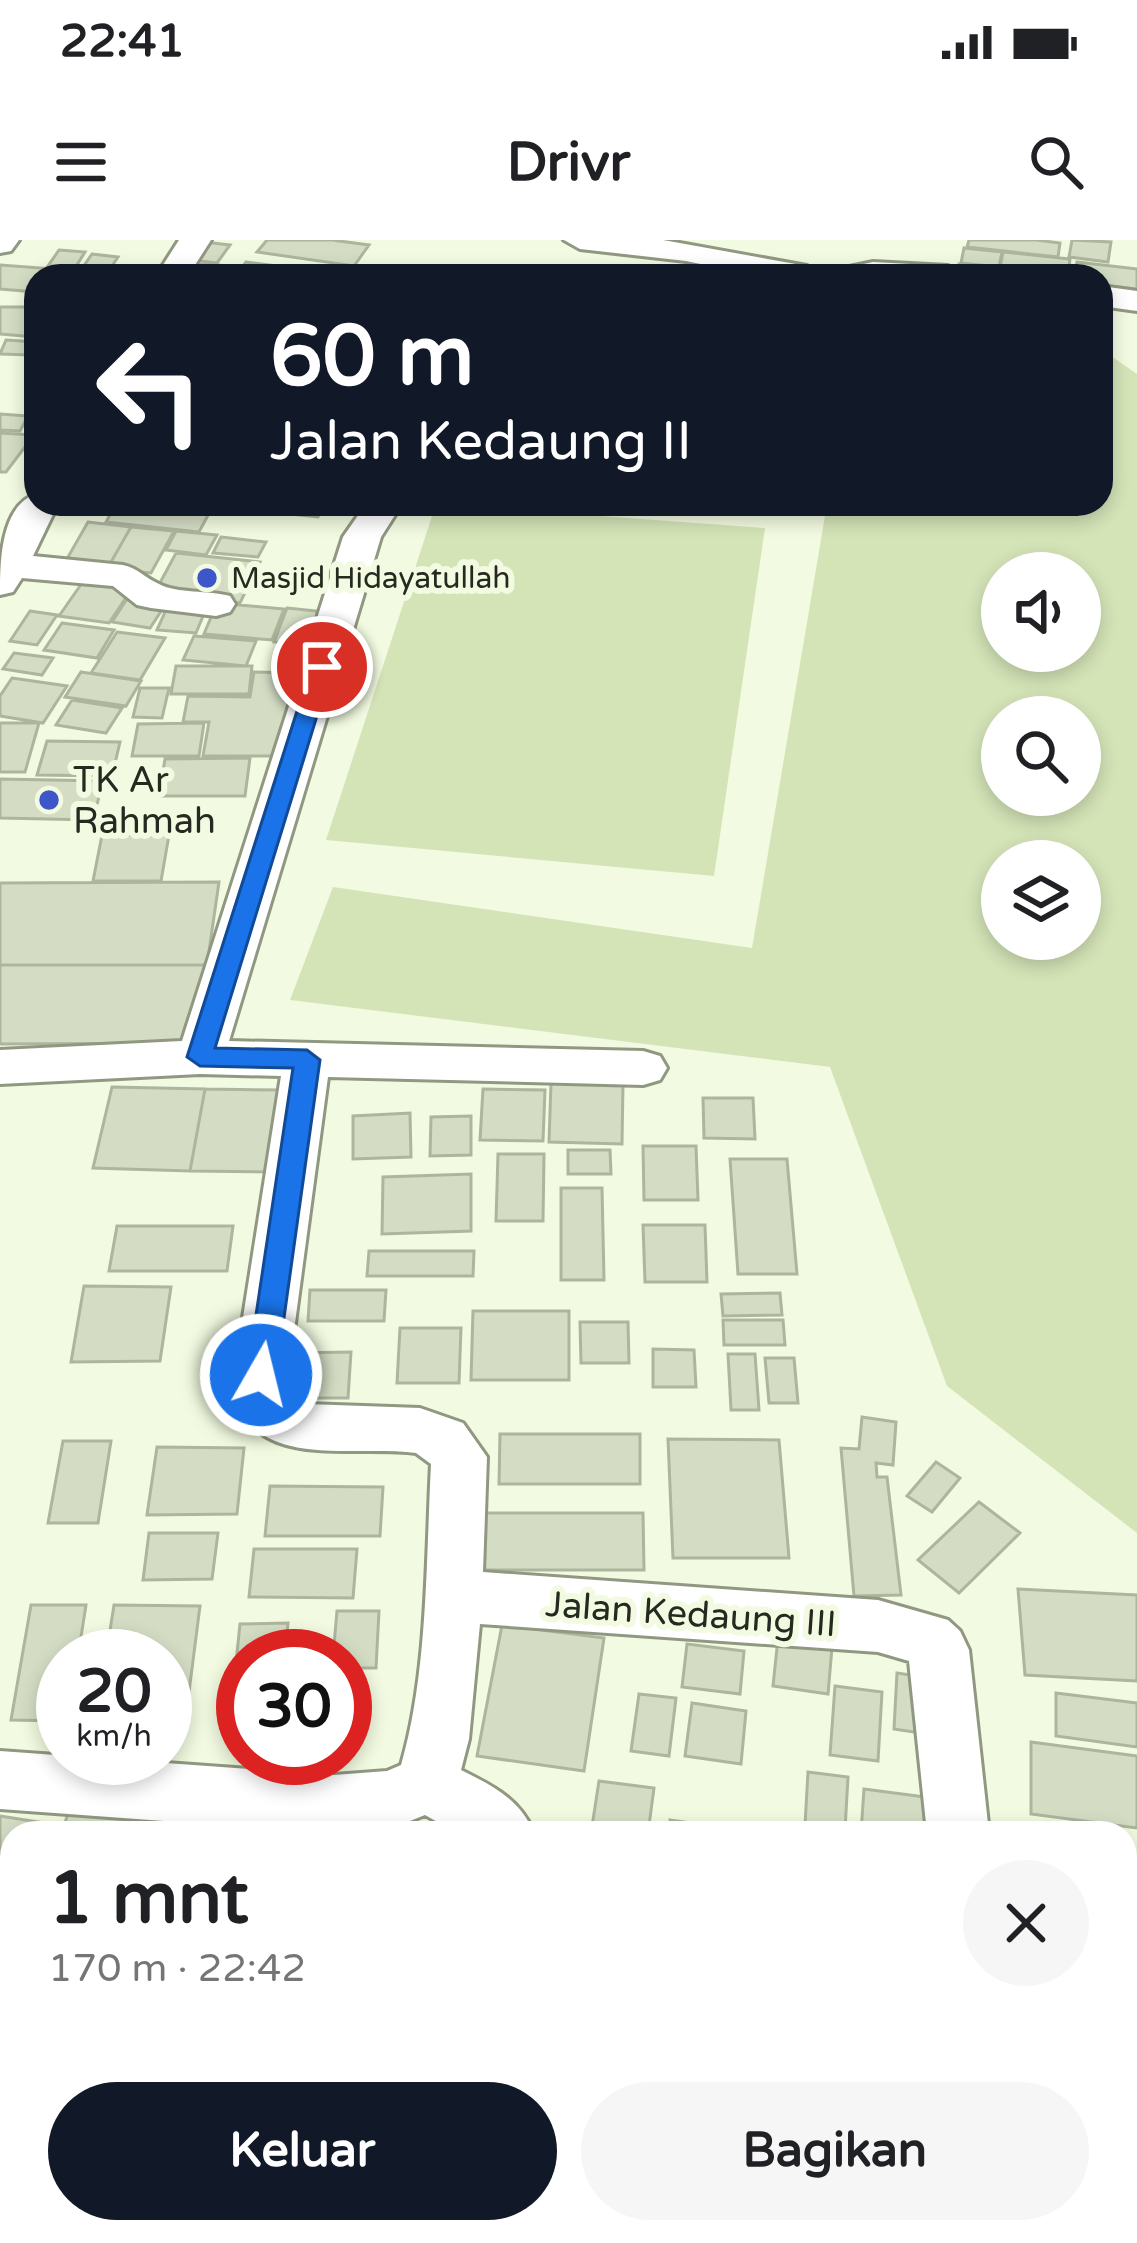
<!DOCTYPE html>
<html lang="id">
<head>
<meta charset="utf-8">
<style>
  :root { --surface:#fff; --page:#f6f6f6; --text:#202124; --muted:#757577; --accent:#111827 }
  body { margin:0; font-family:"Varela Round",sans-serif; background:var(--page); color:var(--text); height:100vh; display:flex; flex-direction:column; font-size:45px; white-space:nowrap }
  * { box-sizing:border-box; margin:0 }
  p { font-size:39px; color:var(--muted) }
  .icon { flex:none; width:66px; height:66px; fill:none; stroke:currentColor; stroke-width:2; stroke-linecap:round; stroke-linejoin:round }
  .map { position:relative; flex:1; overflow:hidden }
  .panel { position:absolute; left:0px; top:1581px; width:1137px; height:423px; display:flex; flex-direction:column; background:var(--surface); border-radius:36px 36px 0 0; box-shadow:0 6px 18px #0003 }
  .panel>* { flex:none }
  .guide { position:absolute; left:24px; top:24px; width:1089px; height:252px; border-radius:36px; box-shadow:0 6px 18px #0003; background:#111827; color:#fff; overflow:hidden }
  .controls { position:absolute; left:981px; top:312px; display:grid; gap:24px }
  .controls a { display:grid; place-items:center; width:120px; height:120px; border-radius:50%; background:var(--surface); box-shadow:0 6px 18px #0003; font-size:60px }
  .speed { position:absolute; left:36px; top:1389px; display:flex; gap:24px; font-size:60px; font-weight:700; text-align:center }
  .speed>* { display:grid; place-content:center; width:156px; height:156px; border-radius:50%; background:var(--surface); box-shadow:0 6px 18px #0003; line-height:1 }
  .speed small { font-size:30px; font-weight:400 }
  .speed .limit { border:18px solid #d22; background:#fff; color:#111 }
  .pin { position:absolute; display:grid; place-items:center; width:102px; height:102px; color:#fff; margin:-51px; border:6px solid #fff; border-radius:50%; box-shadow:0 3px 12px #0007 }
  .me { position:absolute; width:132px; margin:-66px; rotate:8deg; stroke-linejoin:round; filter:drop-shadow(0 0 9px #0008) }
  .turn { display:flex; align-items:center; gap:42px; height:252px; padding:0 48px; font-size:54px }
  .turn .icon { width:156px; height:156px; stroke-width:2.5 }
  .turn b { display:block; font-size:84px; line-height:102px }
  .round { display:grid; place-items:center; flex:none; width:126px; height:126px; border-radius:63px; background:var(--page) }
  .headline { display:flex; align-items:center; justify-content:space-between; height:204px; padding:0 48px }
  h1 { font-size:72px; font-weight:700; line-height:90px }
  .cta { display:flex; gap:24px; margin-top:auto; padding:24px 48px }
  .cta a { flex:1; height:138px; border-radius:72px; background:var(--accent); color:#fff; font-size:48px; font-weight:700; line-height:138px; text-align:center }
  .cta a+a { background:var(--page); color:var(--text) }
  .status { display:flex; justify-content:space-between; align-items:center; height:84px; padding:0 60px; background:var(--surface); direction:ltr }
  .status svg { height:33px; fill:currentColor }
  header { display:flex; justify-content:space-between; align-items:center; height:156px; padding:0 48px; background:var(--surface); font-size:54px; font-weight:700 }
  .map>svg:first-child { display:block }
</style>
</head>
<body>
<div class="status"><b>22:41</b><svg viewBox="0 0 49 12"><path d="M0 12V9h3v3zM5 12V6h3v6zM10 12V3h3v9zM15 12V0h3v12zM26 1h20v11H26zM47 4h2v5h-2z"/></svg></div>
<header><svg class="icon" aria-label="menu" viewBox="0 0 24 24"><path d="M4 6h16M4 12h16M4 18h16"/></svg>Drivr<svg class="icon" aria-label="search" viewBox="0 0 24 24"><circle cx="10" cy="10" r="6"/><path d="M15 15l6 6"/></svg></header>
<div class="map">
<svg width="1137" height="2003" viewBox="0 0 1137 2003">
  <rect width="100%" height="100%" fill="#f2fbe1"/>
  <path fill="#d4e4b7" fill-rule="evenodd" d="M1101 109 1137 134V1293L947 1146 830 827 290 760 333 647 752 708 827 264H1101ZM1002 333H1080V411H1002ZM1002 477H1080V555H1002ZM1002 621H1080V699H1002Z
    M436 264 765 288 714 636 326 600Z"/>
  <path fill="#d4ddc4" stroke="#adb59d" stroke-width="3" d="M267 0H332L369 5 354 26 257 12Z
    M969 0H1036L1060 3 1058 17 967 7Z
    M1072 0 1111 2 1108 22 1069 17Z
    M204 2 230 5 217 23 191 20Z
    M964 8 1002 12 999 27 961 23Z
    M59 10 85 12 75 28 48 26Z
    M1003 12 1070 19 1068 35 1000 27Z
    M92 14 118 17 108 32 81 30Z
    M203 22 235 28 227 36H190Z
    M246 22 307 30 302 36H235Z
    M1077 22 1137 29V49L1101 45V36H1075Z
    M959 24 1071 36 956 35Z
    M0 25 68 30 64 36H36V52L0 49Z
    M0 67H36V97L0 94Z
    M6 100 36 102V103L30 115 0 114Z
    M0 174 28 176 20 191 0 190Z
    M0 193 34 195 6 232H0Z
    M116 264H214L199 292 106 282Z
    M254 264H324L318 277 251 270Z
    M88 282 131 287 107 329 64 324Z
    M131 287 174 291 151 333 107 329Z
    M176 291 217 295 206 315 166 310Z
    M221 297 266 302 258 317 213 313Z
    M176 313 260 322 240 363 154 354Z
    M82 343 131 350 109 383 59 376Z
    M129 356 167 362 150 388 112 382Z
    M170 361 208 364 196 393 157 390Z
    M217 363 284 369 272 400 204 394Z
    M287 368 326 372 313 405 274 402Z
    M30 371 57 375 37 405 10 401Z
    M62 383 114 390 97 418 44 410Z
    M117 392 165 398 140 440 91 433Z
    M194 396 256 401 246 426 183 420Z
    M14 413 53 418 42 435 3 429Z
    M176 426H252L249 454H171Z
    M81 432 141 441 126 466 65 457Z
    M254 432 299 433 287 516H203L209 482H183L188 456 250 457Z
    M12 438 67 446 43 483 0 476V456Z
    M140 448H169L162 478 133 477Z
    M72 460 122 468 106 493 56 485Z
    M0 483H39L25 532H0Z
    M204 483 199 516H132L138 484Z
    M47 501 120 502 112 536 37 535Z
    M250 518 245 556H159L165 519Z
    M0 539 103 541 93 580 0 578Z
    M102 595H169L161 641H93Z
    M219 642 207 725H0V643Z
    M0 725H207L196 803 0 804Z
    M551 843 623 844 622 904 549 902Z
    M112 847 205 849 190 931 93 928Z
    M205 849 281 850 268 932 190 931Z
    M483 849 545 850 543 901 480 900Z
    M703 858H753L755 899 704 898Z
    M410 873 411 917 353 919V876Z
    M471 876V915L430 916 431 877Z
    M643 906H696L698 960H644Z
    M568 910H610L611 934H568Z
    M498 914H544L543 981H496Z
    M730 919H787L797 1034H738Z
    M471 934V991L382 994 383 937Z
    M561 948H602L604 1040H561Z
    M643 985H705L707 1042H645Z
    M117 986H233L227 1031H109Z
    M369 1011H474L473 1036H367Z
    M84 1046 171 1047 160 1121 71 1122Z
    M310 1050H386L384 1081H308Z
    M780 1053 782 1075 723 1076 721 1054Z
    M473 1071H569V1140H471Z
    M723 1080H783L785 1105H724Z
    M580 1082H628L629 1123H581Z
    M400 1088H461L459 1143H397Z
    M653 1109 694 1110 696 1147H653Z
    M351 1112 348 1158H287L291 1113Z
    M728 1114H755L759 1170H731Z
    M765 1118H794L798 1163H769Z
    M862 1177 896 1182 893 1225 876 1223 877 1237H887L901 1355 854 1356 841 1208 859 1209Z
    M500 1194H640V1244H499Z
    M668 1199 779 1200 789 1318H673Z
    M63 1201H111L98 1283H48Z
    M157 1207 244 1208 237 1274 147 1275Z
    M936 1222 960 1238 932 1272 907 1256Z
    M270 1246 383 1247 380 1296H265Z
    M979 1262 1020 1293 959 1353 918 1320Z
    M482 1273H643L644 1330H480Z
    M149 1293H218L212 1339 143 1340Z
    M254 1309H357L353 1358 249 1357Z
    M1018 1349 1137 1355V1441L1025 1435Z
    M31 1365H86L78 1416H63V1481L11 1480Z
    M114 1365 200 1366 189 1452H165V1416H106Z
    M337 1371H379L376 1428H345V1416H333Z
    M288 1383 285 1416H243V1462H232L240 1384Z
    M502 1385 604 1398 584 1531 477 1516Z
    M779 1389 833 1396 828 1454 773 1446Z
    M687 1404 744 1411 740 1454 682 1447Z
    M897 1433 924 1437 920 1493 894 1489Z
    M835 1446 882 1452 878 1521 830 1515Z
    M1056 1453 1137 1463V1507L1056 1496Z
    M639 1454 676 1458 669 1516 631 1511Z
    M692 1463 746 1471 741 1524 685 1516Z
    M1031 1502 1137 1516V1588L1031 1574Z
    M808 1532 848 1537 845 1590 805 1585Z
    M599 1541 654 1548 648 1593H591Z
    M76 1546 155 1557 145 1593H62Z
    M864 1549 933 1558 931 1593H861Z
    M0 1576 51 1584 48 1593H12V1689L0 1686Z
    M670 1580 733 1589 732 1593H668Z
    M0 1693 12 1695V1713L0 1748Z
    M12 1735V1862L0 1860V1773Z
    M1125 1837H1137V1888L1125 1887Z
    M1125 1943 1137 1945V2003L1036 1998V1992H1125Z
    M532 1992H607L606 2003H531Z
    M715 1992H858V2003H714Z
    M867 1992H963L964 2003H867Z"/>
  <g fill="none" stroke-linecap="round" stroke-linejoin="round">
    <g stroke="#909881" stroke-width="6">
      <path id="minor" d="M0 0H19L11 11 0 13Z
        M179 0H211L188 36H156Z
        M564 0H663L807 26 823 36H759L686 21 580 9Z
        M873 22 948 26 964 36H835L840 29Z
        M1101 46 1137 51V71L1101 66Z
        M36 254V264H58L33 316 123 325C138 328 145 338 159 344 178 354 208 350 230 356L235 364 230 372 216 376 151 368 137 365 113 346 22 338 13 352 0 355C0 324 0 266 36 254Z
        M366 264H402L381 297 229 801 643 811 660 816 667 828 660 840 643 845 328 837 288 1135 289 1156 307 1164 420 1168 463 1183 487 1217 483 1332 878 1360 948 1380 960 1391 969 1410 989 1593H927L909 1421 878 1412 480 1384 469 1499 461 1530C493 1546 520 1559 534 1593H457L425 1575 390 1589 329 1593 0 1569V1511L334 1535 387 1531 401 1525C428 1433 426 1320 431 1224L416 1213C348 1204 238 1235 234 1135L281 836 200 834 0 844V810L182 801 343 297Z
        M0 1956 12 1957V1992H145L149 2003H0Z
        M444 1992H514L512 2003H442Z
        M972 1992H1042L1044 2003H974Z"/>
    </g>
    <use href="#minor" fill="#fff" fill-rule="evenodd"/>
  </g>
  <path fill="#1a73e8" stroke="#114b97" stroke-width="3" d="M322 421 332 427 215 808 307 810 320 820 276 1135 271 1143H251L247 1135 293 828 200 826 187 817 311 427Z"/>
  <g fill="#3d57ca" stroke="#f2fbe1" stroke-width="4.5">
    <circle cx="207" cy="338" r="12"/>
    <circle cx="49" cy="560" r="12"/>
  </g>
  <g text-anchor="middle" stroke-width="12" stroke-linejoin="round" paint-order="stroke">
    <g font-size="30" fill="#25291f" stroke="#f2fbe1" text-anchor="start">
      <text x="231" y="348">Masjid Hidayatullah</text>
    </g>
    <g font-size="36" fill="#25291f" stroke="#f2fbe1" text-anchor="start">
      <text x="73" y="552">TK Ar<tspan x="73" dy="41">Rahmah</tspan></text>
    </g>
    <g font-size="36" fill="#25291f" stroke="#f2fbe1">
      <text transform="translate(691 1373) rotate(4)" y="13">Jalan Kedaung III</text>
    </g>
  </g>
</svg>
<div class="controls">
<a><svg class="icon" aria-label="sound" viewBox="0 0 24 24"><path d="M4 9h4l5-4v14l-5-4H4zM17 9q2 3 0 6"/></svg></a>
<a><svg class="icon" aria-label="search" viewBox="0 0 24 24"><circle cx="10" cy="10" r="6"/><path d="M15 15l6 6"/></svg></a>
<a><svg class="icon" aria-label="layers" viewBox="0 0 24 24"><path d="M12 4l9 5-9 5-9-5zM3 14l9 5 9-5"/></svg></a>
</div>
<div class="speed"><div>20<small>km/h</small></div><div class="limit">30</div></div>
<div class="pin" style="left:322px;top:427px;background:#d93025"><svg class="icon" aria-label="arrive" viewBox="0 0 24 24"><path d="M6 21V4h12l-3 4 3 4H6"/></svg></div>
<svg class="me" style="left:261px;top:1135px" viewBox="-20 -20 40 40"><circle r="17" fill="#1a73e8" stroke="#fff" stroke-width="3"/><path d="M0-11L8 9 0 5-8 9z" fill="#fff"/></svg>
<div class="guide">
<div class="turn"><svg class="icon" aria-label="left" viewBox="0 0 24 24"><path d="M17 20v-9H6M10 6l-5 5 5 5"/></svg><div><b>60 m</b>Jalan Kedaung II</div></div>
</div>
<section class="panel">
<div class="headline"><div><h1>1 mnt</h1><p>170 m · 22:42</p></div><a class="round"><svg class="icon" aria-label="close" viewBox="0 0 24 24"><path d="M6 6l12 12M18 6L6 18"/></svg></a></div>
<div class="cta"><a>Keluar</a><a>Bagikan</a></div>
</section>
</div>
</body>
</html>
